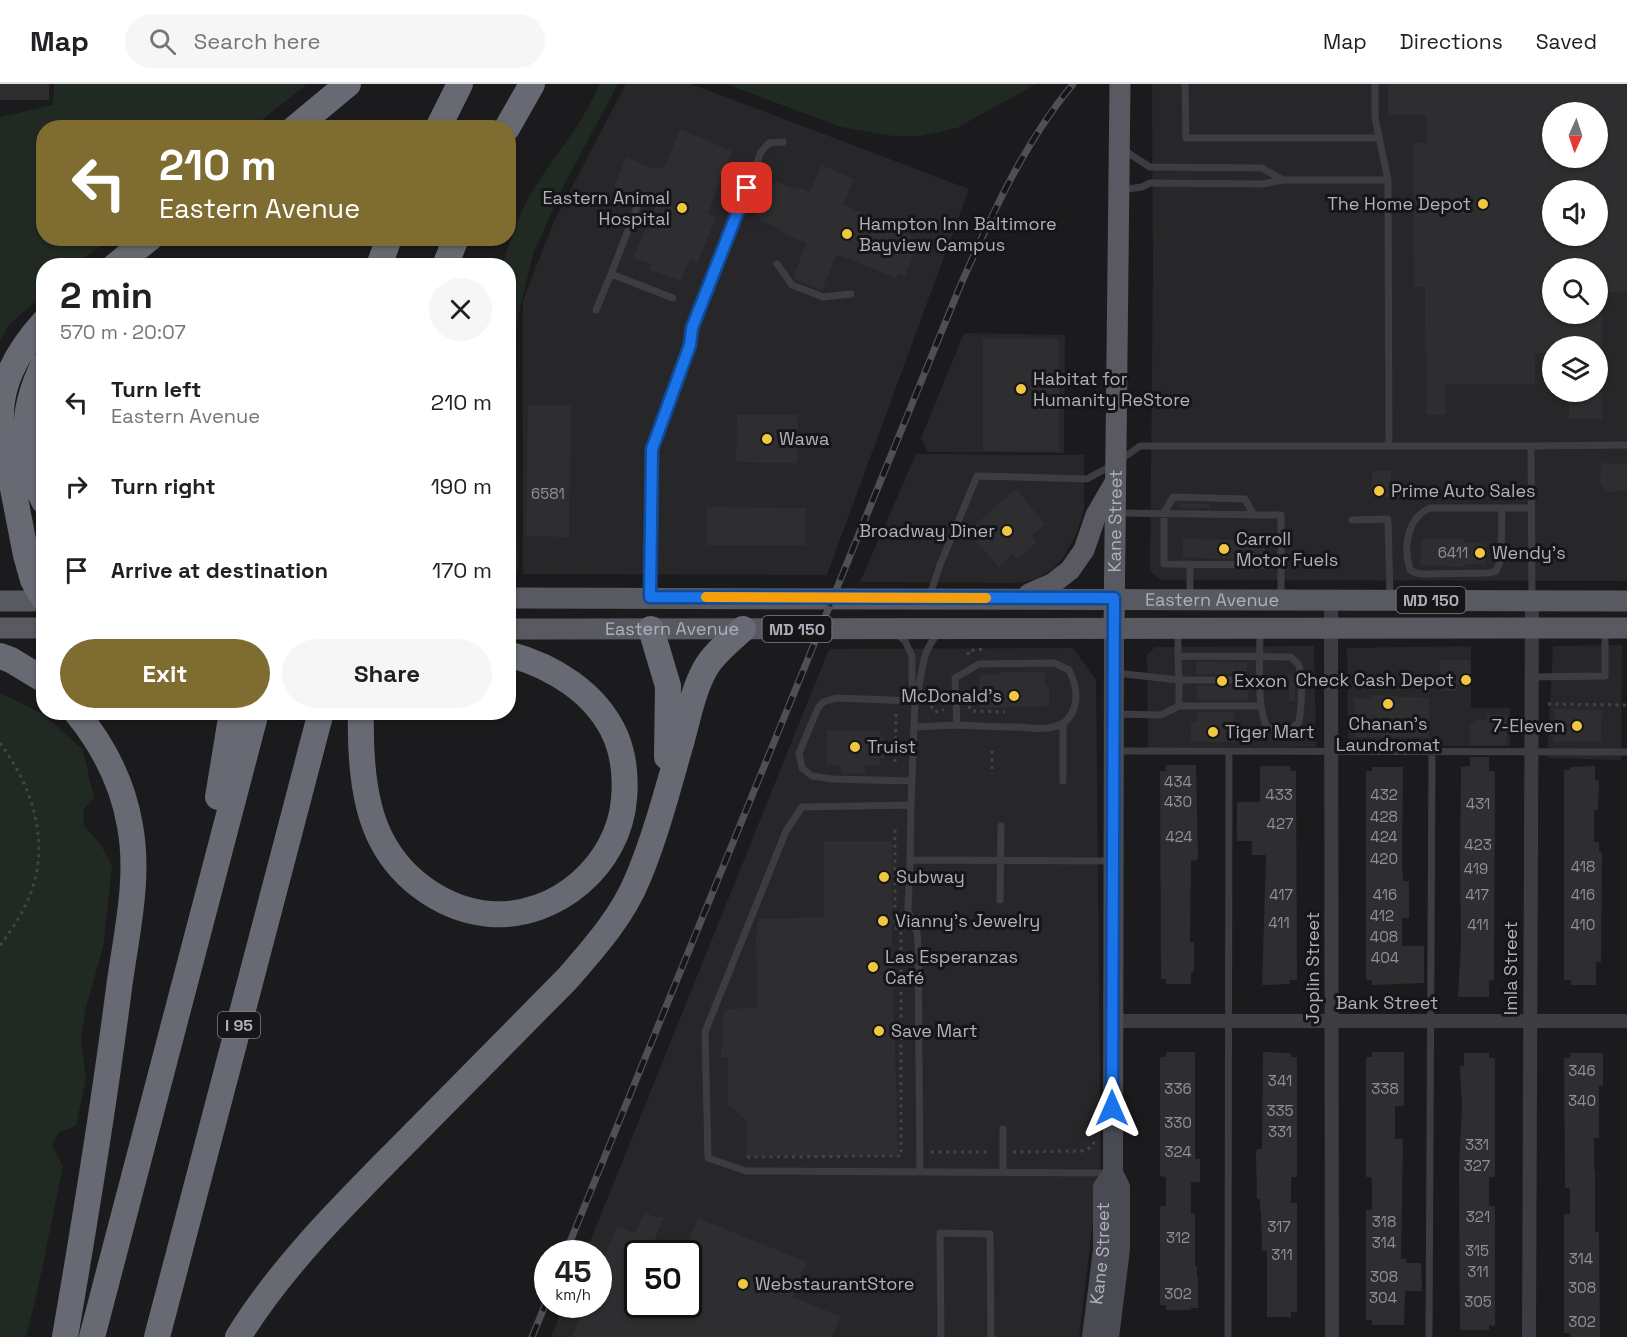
<!DOCTYPE html>
<html lang="en">
<head>
<meta charset="utf-8">
<style>
  :root { --surface:#fff; --page:#f6f6f6; --text:#202124; --muted:#757577; --line:#e0e0e0; --accent:#7e6c31 }
  body { margin:0; font-family:"Space Grotesk",sans-serif; background:var(--page); color:var(--text); height:100vh; display:flex; flex-direction:column; font-size:22px; white-space:nowrap }
  * { box-sizing:border-box; margin:0 }
  p { font-size:20px; color:var(--muted) }
  .icon { flex:none; width:33px; height:33px; fill:none; stroke:currentColor; stroke-width:2; stroke-linecap:round; stroke-linejoin:round }
  .map { position:relative; flex:1; overflow:hidden }
  .panel { position:absolute; left:36px; top:174px; width:480px; height:462px; display:flex; flex-direction:column; background:var(--surface); border-radius:24px; box-shadow:0 2px 4px #0004 }
  .panel>* { flex:none }
  .banner { position:absolute; left:36px; top:36px; width:480px; height:126px; border-radius:24px; box-shadow:0 2px 4px #0004; background:#7e6c31; color:#fff; overflow:hidden }
  .needle { width:39px; rotate:183deg }
  .fabs { position:absolute; left:1542px; top:18px; display:grid; gap:12px }
  .fabs a { display:grid; place-items:center; width:66px; height:66px; border-radius:50%; background:var(--surface); box-shadow:0 2px 4px #0004; font-size:30px }
  .speed { position:absolute; left:534px; top:1156px; display:flex; gap:12px; font-size:30px; font-weight:700; text-align:center }
  .speed>* { display:grid; place-content:center; width:78px; height:78px; border-radius:50%; background:var(--surface); box-shadow:0 2px 4px #0004; line-height:1 }
  .speed small { font-size:15px; font-weight:400 }
  .speed .limit { border:3px solid #111; border-radius:9px; background:#fff; color:#111 }
  .pin { position:absolute; display:grid; place-items:center; width:51px; height:51px; color:#fff; margin:-26px; border-radius:12px; box-shadow:0 3px 9px #0006 }
  .me { position:absolute; width:66px; margin:-33px; rotate:0deg; stroke-linejoin:round; filter:drop-shadow(0 0 4px #0008) }
  .turn { display:flex; align-items:center; gap:21px; height:126px; padding:0 24px; font-size:27px }
  .turn .icon { width:78px; height:78px; stroke-width:2.5 }
  .turn b { display:block; font-size:42px; line-height:51px }
  .round { display:grid; place-items:center; flex:none; width:63px; height:63px; border-radius:32px; background:var(--page) }
  .overview { display:flex; align-items:center; justify-content:space-between; height:102px; padding:0 24px }
  h1 { font-size:36px; font-weight:700; line-height:45px }
  .action { display:flex; gap:12px; margin-top:auto; padding:12px 24px }
  .action a { flex:1; height:69px; border-radius:36px; background:var(--accent); color:#fff; font-size:24px; font-weight:700; line-height:69px; text-align:center }
  .action a+a { background:var(--page); color:var(--text) }
  ul { padding:0; list-style:none }
  li { display:flex; align-items:center; gap:18px; height:84px; padding:0 24px }
  li div { flex:1 }
  li b { display:block; font-size:22px }
  li em { font-style:normal }
  header { display:flex; align-items:center; gap:36px; box-sizing:border-box; height:84px; padding:0 30px; background:var(--surface); border-bottom:2px solid var(--line) }
  header strong { font-size:28px }
  nav { display:flex; gap:33px; margin-inline-start:auto; font-size:21px }
  .search { width:420px; height:54px; background:var(--page); display:flex; align-items:center; gap:15px; box-sizing:border-box; padding:0 21px; border-radius:33px; color:var(--muted); font-size:22px }
  .map>svg:first-child { display:block }
</style>
</head>
<body>
<header>
<strong>Map</strong>
<div class="search"><svg class="icon" aria-label="search" viewBox="0 0 24 24"><circle cx="10" cy="10" r="6"/><path d="M15 15l6 6"/></svg>Search here</div>
<nav><a>Map</a><a>Directions</a><a>Saved</a></nav>
</header>
<div class="map">
<svg width="1627" height="1253" viewBox="0 0 1627 1253">
  <rect width="100%" height="100%" fill="#1b1b1d"/>
  <path fill="#27272a" fill-rule="evenodd" d="M626 0H689L702 4 969 105 827 491 523 490V216L555 135Z
    M1152 0H1627V497L1160 496 1150 486 1153 186ZM1552 28H1598V74H1552ZM1552 106H1598V152H1552ZM1552 184H1598V230H1552ZM1552 262H1598V308H1552Z
    M964 249 1065 251 1064 369 928 368 921 354Z
    M916 370 1084 371V425L1076 451 1064 472 1053 485 1037 495 1019 499 860 498Z
    M1622 561 1621 676 1547 674 1553 562Z
    M1314 562 1316 663 1148 664 1147 571 1155 563Z
    M1471 562V624H1510V662H1348L1347 564Z
    M1073 564 1096 596 1101 1111 1095 1120 1079 1253H551L564 1221H598V1170H585L829 565ZM638 1170H688V1221H638Z"/>
  <path fill="#212923" d="M54 0H307L253 43 44 44V154L110 155 75 181 44 182 43 210 8 242 0 257V33L53 21Z
    M599 0H618L565 99 533 170 516 241 518 490 509 488 508 182 502 181C510 159 517 135 529 113 551 74 583 42 599 0Z
    M726 0H1036L957 44 920 52H894L841 43Z
    M0 609 43 630 83 666 94 714 83 726 84 742 101 761 112 782 103 863 85 927 81 958 86 994 76 1042 59 1048 52 1060 63 1083 38 1204 26 1253H0Z"/>
  <path fill="#2e2e31" fill-rule="evenodd" d="M0 0H49V16H0Z
    M1388 0H1627V209L1598 208V184H1552V230H1602V262H1552V270L1535 269V300H1446V331H1426L1425 203H1414L1413 59H1426V31H1388ZM1552 28H1598V74H1552ZM1552 106H1598V152H1552Z
    M680 45 732 67 708 129 716 133 698 178 690 175 681 197 649 186 651 180 633 174 657 119 614 103 626 73 651 84H664Z
    M821 81 854 95 843 121 893 141 892 144 913 153 912 155 919 157 905 192 898 189 896 194 839 171 838 173 836 171 822 206 794 195 793 193 806 160 780 147 781 145 760 137 761 134 755 132 769 97 775 100 776 97 796 106 797 103 810 108Z
    M983 255H1059V367H983Z
    M1569 308H1602V335H1569Z
    M528 321H571L569 453 526 452Z
    M737 331H798L797 379 736 378Z
    M1601 379 1627 380V407L1608 408 1600 399Z
    M1372 387H1391L1390 413 1371 412Z
    M1016 405 1045 440 1032 452 1036 458 1017 476 1012 470 999 483 967 448Z
    M1180 419 1209 420V424H1180Z
    M707 423 806 424V461H707Z
    M1183 455 1265 456V475L1183 474Z
    M1421 455H1464V458L1485 459V480H1465V483L1420 481Z
    M1440 576H1470V601H1457V607H1440Z
    M1196 578H1247V590H1196Z
    M1000 588H1045V602H1049V622L979 624 980 590H1000Z
    M1288 590H1295V617H1289Z
    M1196 602H1247L1248 616H1197Z
    M1372 611 1429 614V653H1354V614H1370Z
    M1554 625 1602 626 1601 658H1553Z
    M1197 628H1234V658H1191V639L1197 638Z
    M1487 631H1507V661L1470 662V639H1476V636H1487Z
    M827 646H880V653H884V674H880V681H865V690H841V681H827Z
    M1470 673H1489V687H1495L1494 896H1489V913H1458L1461 858 1460 779 1461 683 1470 682Z
    M1166 681H1196L1198 774 1197 776 1191 777 1190 858H1194V888H1191V900H1166V895H1161L1160 687H1166Z
    M1260 682H1290L1291 687H1296L1297 896H1290V900L1262 901 1266 771H1252V757H1237V718H1260Z
    M1595 682V696H1599L1598 726H1594V758H1599V768H1602L1601 878H1596V901H1571V896H1564V686H1570V683Z
    M1372 683H1403L1402 779 1403 797H1409V834H1402V862H1424V899L1372 901V896H1366V687H1372Z
    M824 757H892V853L898 1072H746V1037L728 1020V973H721L724 926 757 923 756 852 758 835 824 833Z
    M1166 968H1195V1075H1200V1098H1191V1130H1195V1182H1197V1193H1198V1224H1191V1226H1166V1221H1160V1122H1166V1093L1160 1092V973H1166Z
    M1263 968 1291 969V973H1297V1093H1291V1119H1297V1228H1291V1233H1267V1167H1262L1261 1126H1260V1115H1257L1256 1069 1257 1065H1262Z
    M1372 968H1404V1022H1395V1055H1403L1401 1175H1406V1179H1421L1422 1207H1405L1404 1241H1372V1236H1366V1126H1372V1098L1371 1093H1366V973H1372Z
    M1464 969H1489V974H1495V1093H1489V1122H1495V1242L1489 1241V1246H1460L1459 1087 1462 1022 1460 985V982H1464Z
    M1570 969H1603V1002H1599V1054H1594V1086H1595V1148H1599L1600 1253H1570V1249H1564V1130H1570V1104H1565L1564 974H1570Z
    M645 1127 653 1133H664L654 1157 684 1169 698 1134 807 1178 792 1213 840 1232 832 1253H572L585 1221H598V1188L617 1142 635 1149ZM638 1170H688V1221H638Z"/>
  <g fill="none" stroke-linecap="round" stroke-linejoin="round">
    <path stroke="#424349" stroke-width="3" stroke-dasharray="3 4.5" stroke-linecap="butt" d="M968 571V567L982 565V563
      M931 607 932 624 934 628 944 626
      M1548 620 1627 621
      M969 622 971 627 1005 628
      M0 659C30 699 49 752 33 802 27 824 13 843 0 862
      M992 667V690
      M895 678 896 628
      M931 1068H989
      M1013 1068 1082 1067 1092 1063 1095 1056
      M747 1073 901 1072V848L895 843V743"/>
    <path stroke="#3c3c42" stroke-width="7" d="M1185 0 1186 54H1379
      M1375 0V34L1388 96
      M1122 65 1150 83 1262 84 1283 96
      M1121 106 1142 103 1150 99 1262 100 1283 96H1388L1389 362H1531L1532 513
      M637 123 611 190 673 214
      M777 180 792 201 823 213 851 210
      M596 226 611 190
      M1531 362 1627 361
      M1502 424 1501 476 1496 487 1489 489 1423 490 1416 489 1410 486C1403 463 1407 434 1430 424H1531
      M1118 429 1281 431V513
      M1254 431 1245 415 1173 413 1164 429V480L1281 481
      M1352 436 1388 435 1390 513
      M1190 480V514
      M650 511 652 365 690 261 692 244 761 68 769 59 783 58
      M930 511 940 481 977 392 1087 395 1116 379 1140 362H1389
      M1178 547V572L1291 573C1293 576 1296 577 1298 580 1304 590 1301 626 1299 638L1289 647 1268 644C1256 628 1260 569 1260 547
      M897 550 905 557 912 572V598L915 617 911 721 802 723 786 747 705 948 708 1074 746 1087 1107 1089
      M1178 572 1179 596H1261
      M1054 579 1069 586C1081 609 1079 641 1047 644 1038 645 1027 644 1018 643 998 643 977 642 957 641L955 594 979 580Z
      M1116 589 1179 596V622H1261
      M1530 593 1605 592V547
      M916 614C924 590 919 570 938 550
      M1115 630 1161 631 1179 622
      M914 643 957 641
      M1115 667 1627 668
      M912 697 833 695 812 692 802 684 799 669 818 624 823 618 836 614 915 617
      M1063 697V639
      M911 721 910 776 1113 777
      M910 776 908 826 917 848 918 863 920 1088
      M1000 816 1001 742
      M1003 1045V1089
      M941 1253 940 1149 990 1150 991 1253
      M1228 1253 1229 668
      M1429 1253 1432 668"/>
    <path stroke="#3c3c42" stroke-width="14" d="M1331 515 1332 1253
      M1112 937H1627
      M1529 1253 1532 516"/>
    <g stroke="#4a4b52" stroke-width="20">
      <path id="s1" d="M1092 1253 1103 1166V1103L1113 1089"/>
      <path d="M1109 1253 1120 1165V1103L1113 1089 1114 545"/>
    </g>
    <g stroke="#585961" stroke-width="21">
      <path d="M1029 510 1052 500 1070 486 1084 466 1096 431 1114 400"/>
      <path id="s2" d="M508 514 1627 517"/>
      <path d="M0 517H44"/>
      <path d="M0 544H44"/>
      <path id="s3" d="M508 545 1627 544"/>
      <path id="s4" d="M1114 545 1120 0"/>
    </g>
    <path stroke="#686a73" stroke-width="26" d="M295 44 348 0
      M438 44 460 0
      M507 44 532 0
      M115 182 150 154
      M379 182 389 154
      M445 182 456 154
      M44 280C21 325 19 372 44 417
      M1 343 26 471 33 496 44 515
      M0 360C1 346 0 331 2 317 6 288 24 260 44 238
      M651 545 668 602 667 673
      M0 572 11 576 44 596
      M361 628C360 668 363 722 382 757 403 797 445 826 490 830 557 835 619 780 624 715 626 693 624 673 616 653 597 609 553 582 508 570
      M218 713 232 628
      M65 1253C85 1137 104 1021 119 904 126 851 140 795 130 742 123 700 103 661 76 628
      M92 1253 256 628
      M157 1253 321 628
      M238 1253C282 1182 342 1123 401 1063 456 1007 511 951 567 895 594 864 622 833 638 794 656 751 668 704 681 659 688 634 693 607 705 585 714 569 730 557 743 545"/>
    <g stroke="#4f5057" stroke-width="7">
      <path id="rail" d="M565 1170 961 200C992 130 1024 59 1073 0
        M532 1253 548 1214"/>
    </g>
    <use href="#rail" stroke="#161618" stroke-width="4.5" stroke-dasharray="14" stroke-linecap="butt"/>
  </g>
  <g fill="none" stroke-linecap="round" stroke-linejoin="round">
    <g stroke="#114b97" stroke-width="15">
      <path id="route" d="M747 104 692 244 690 261 652 365 650 513 1114 514 1112 1024"/>
    </g>
    <use href="#route" stroke="#1a73e8" stroke-width="10"/>
    <path stroke="#f59e0b" stroke-width="10" d="M706 513 986 514"/>
  </g>
  <g fill="#f0c740" stroke="#161618" stroke-width="2">
    <circle cx="1483" cy="120" r="6"/>
    <circle cx="682" cy="124" r="6"/>
    <circle cx="847" cy="150" r="6"/>
    <circle cx="1021" cy="305" r="6"/>
    <circle cx="767" cy="355" r="6"/>
    <circle cx="1379" cy="407" r="6"/>
    <circle cx="1007" cy="447" r="6"/>
    <circle cx="1224" cy="465" r="6"/>
    <circle cx="1480" cy="469" r="6"/>
    <circle cx="1466" cy="596" r="6"/>
    <circle cx="1222" cy="597" r="6"/>
    <circle cx="1014" cy="612" r="6"/>
    <circle cx="1388" cy="620" r="6"/>
    <circle cx="1577" cy="642" r="6"/>
    <circle cx="1213" cy="648" r="6"/>
    <circle cx="855" cy="663" r="6"/>
    <circle cx="884" cy="793" r="6"/>
    <circle cx="883" cy="837" r="6"/>
    <circle cx="873" cy="883" r="6"/>
    <circle cx="879" cy="947" r="6"/>
    <circle cx="743" cy="1200" r="6"/>
  </g>
  <g text-anchor="middle" stroke-width="6" stroke-linejoin="round" paint-order="stroke">
    <g font-size="15" fill="#8d9098">
      <text x="548" y="415">6581</text>
      <text x="1453" y="474">6411</text>
      <text x="1178" y="703">434</text>
      <text x="1279" y="716">433</text>
      <text x="1384" y="716">432</text>
      <text x="1178" y="723">430</text>
      <text x="1478" y="725">431</text>
      <text x="1384" y="738">428</text>
      <text x="1280" y="745">427</text>
      <text x="1179" y="758">424</text>
      <text x="1384" y="758">424</text>
      <text x="1478" y="766">423</text>
      <text x="1384" y="780">420</text>
      <text x="1583" y="788">418</text>
      <text x="1476" y="790">419</text>
      <text x="1281" y="816">417</text>
      <text x="1385" y="816">416</text>
      <text x="1477" y="816">417</text>
      <text x="1583" y="816">416</text>
      <text x="1382" y="837">412</text>
      <text x="1279" y="844">411</text>
      <text x="1478" y="846">411</text>
      <text x="1583" y="846">410</text>
      <text x="1384" y="858">408</text>
      <text x="1385" y="879">404</text>
      <text x="1582" y="992">346</text>
      <text x="1280" y="1002">341</text>
      <text x="1178" y="1010">336</text>
      <text x="1385" y="1010">338</text>
      <text x="1582" y="1022">340</text>
      <text x="1280" y="1032">335</text>
      <text x="1178" y="1044">330</text>
      <text x="1280" y="1053">331</text>
      <text x="1477" y="1066">331</text>
      <text x="1178" y="1073">324</text>
      <text x="1477" y="1087">327</text>
      <text x="1478" y="1138">321</text>
      <text x="1384" y="1143">318</text>
      <text x="1279" y="1148">317</text>
      <text x="1178" y="1159">312</text>
      <text x="1384" y="1164">314</text>
      <text x="1477" y="1172">315</text>
      <text x="1282" y="1176">311</text>
      <text x="1581" y="1180">314</text>
      <text x="1478" y="1193">311</text>
      <text x="1384" y="1198">308</text>
      <text x="1582" y="1209">308</text>
      <text x="1178" y="1215">302</text>
      <text x="1383" y="1219">304</text>
      <text x="1478" y="1223">305</text>
      <text x="1582" y="1243">302</text>
    </g>
    <g fill="#161618" stroke="#80828b" stroke-width="1.5">
      <rect x="1396.5" y="503" width="69" height="26" rx="4.5"/>
      <rect x="762.5" y="532" width="69" height="26" rx="4.5"/>
      <rect x="218" y="928" width="42" height="26" rx="4.5"/>
    </g>
    <g font-size="16" font-weight="bold" fill="#aeb1bc">
      <text x="1431" y="522">MD 150</text>
      <text x="797" y="551">MD 150</text>
      <text x="239" y="947">I 95</text>
    </g>
    <g font-size="18" fill="#aeb1bc" stroke="#161618" text-anchor="start">
      <text x="670" y="120" text-anchor="end">Eastern Animal<tspan x="670" dy="21">Hospital</tspan></text>
      <text x="1471" y="126" text-anchor="end">The Home Depot</text>
      <text x="859" y="146">Hampton Inn Baltimore<tspan x="859" dy="21">Bayview Campus</tspan></text>
      <text x="1033" y="301">Habitat for<tspan x="1033" dy="21">Humanity ReStore</tspan></text>
      <text x="779" y="361">Wawa</text>
      <text x="1391" y="413">Prime Auto Sales</text>
      <text x="995" y="453" text-anchor="end">Broadway Diner</text>
      <text x="1236" y="461">Carroll<tspan x="1236" dy="21">Motor Fuels</tspan></text>
      <text x="1492" y="475">Wendy's</text>
      <text x="1454" y="602" text-anchor="end">Check Cash Depot</text>
      <text x="1234" y="603">Exxon</text>
      <text x="1002" y="618" text-anchor="end">McDonald's</text>
      <text x="1388" y="646" text-anchor="middle">Chanan's<tspan x="1388" dy="21">Laundromat</tspan></text>
      <text x="1565" y="648" text-anchor="end">7-Eleven</text>
      <text x="1225" y="654">Tiger Mart</text>
      <text x="867" y="669">Truist</text>
      <text x="896" y="799">Subway</text>
      <text x="895" y="843">Vianny's Jewelry</text>
      <text x="885" y="879">Las Esperanzas<tspan x="885" dy="21">Café</tspan></text>
      <text x="891" y="953">Save Mart</text>
      <text x="755" y="1206">WebstaurantStore</text>
    </g>
    <g font-size="18" fill="#aeb1bc" stroke="#161618">
      <text dy="6" stroke="none"><textPath href="#s4" startOffset="108">Kane Street</textPath></text>
      <text dy="6" stroke="none"><textPath href="#s2" startOffset="704">Eastern Avenue</textPath></text>
      <text dy="6" stroke="none"><textPath href="#s3" startOffset="164">Eastern Avenue</textPath></text>
      <text transform="translate(1313 884) rotate(-90)" y="6">Joplin Street</text>
      <text transform="translate(1511 884) rotate(-90)" y="6">Imla Street</text>
      <text x="1387" y="925">Bank Street</text>
      <text dy="6" stroke="none"><textPath href="#s1" startOffset="84">Kane Street</textPath></text>
    </g>
  </g>
</svg>
<div class="fabs">
<a><svg class="needle" viewBox="-14 -14 28 28"><path d="M0-13l5 13h-10z" fill="#e53935"/><path d="M0 13l5-13h-10z" fill="#757577"/></svg></a>
<a><svg class="icon" aria-label="sound" viewBox="0 0 24 24"><path d="M4 9h4l5-4v14l-5-4H4zM17 9q2 3 0 6"/></svg></a>
<a><svg class="icon" aria-label="search" viewBox="0 0 24 24"><circle cx="10" cy="10" r="6"/><path d="M15 15l6 6"/></svg></a>
<a><svg class="icon" aria-label="layers" viewBox="0 0 24 24"><path d="M12 4l9 5-9 5-9-5zM3 14l9 5 9-5"/></svg></a>
</div>
<div class="speed"><div>45<small>km/h</small></div><div class="limit">50</div></div>
<div class="pin" style="left:747px;top:104px;background:#d93025"><svg class="icon" aria-label="arrive" viewBox="0 0 24 24"><path d="M6 21V4h12l-3 4 3 4H6"/></svg></div>
<svg class="me" style="left:1112px;top:1024px" viewBox="-20 -20 40 40"><path d="M0-17L14 15 0 8-14 15z" fill="#1a73e8" stroke="#fff" stroke-width="4"/></svg>
<div class="banner">
<div class="turn"><svg class="icon" aria-label="left" viewBox="0 0 24 24"><path d="M17 20v-9H6M10 6l-5 5 5 5"/></svg><div><b>210 m</b>Eastern Avenue</div></div>
</div>
<section class="panel">
<div class="overview"><div><h1>2 min</h1><p>570 m · 20:07</p></div><a class="round"><svg class="icon" aria-label="close" viewBox="0 0 24 24"><path d="M6 6l12 12M18 6L6 18"/></svg></a></div>
<ul>
<li><svg class="icon" aria-label="left" viewBox="0 0 24 24"><path d="M17 20v-9H6M10 6l-5 5 5 5"/></svg><div><b>Turn left</b><p>Eastern Avenue</p></div><em>210 m</em></li>
<li><svg class="icon" aria-label="right" viewBox="0 0 24 24"><path d="M7 20v-9h11M14 6l5 5-5 5"/></svg><div><b>Turn right</b></div><em>190 m</em></li>
<li><svg class="icon" aria-label="arrive" viewBox="0 0 24 24"><path d="M6 21V4h12l-3 4 3 4H6"/></svg><div><b>Arrive at destination</b></div><em>170 m</em></li>
</ul>
<div class="action"><a>Exit</a><a>Share</a></div>
</section>
</div>
</body>
</html>
